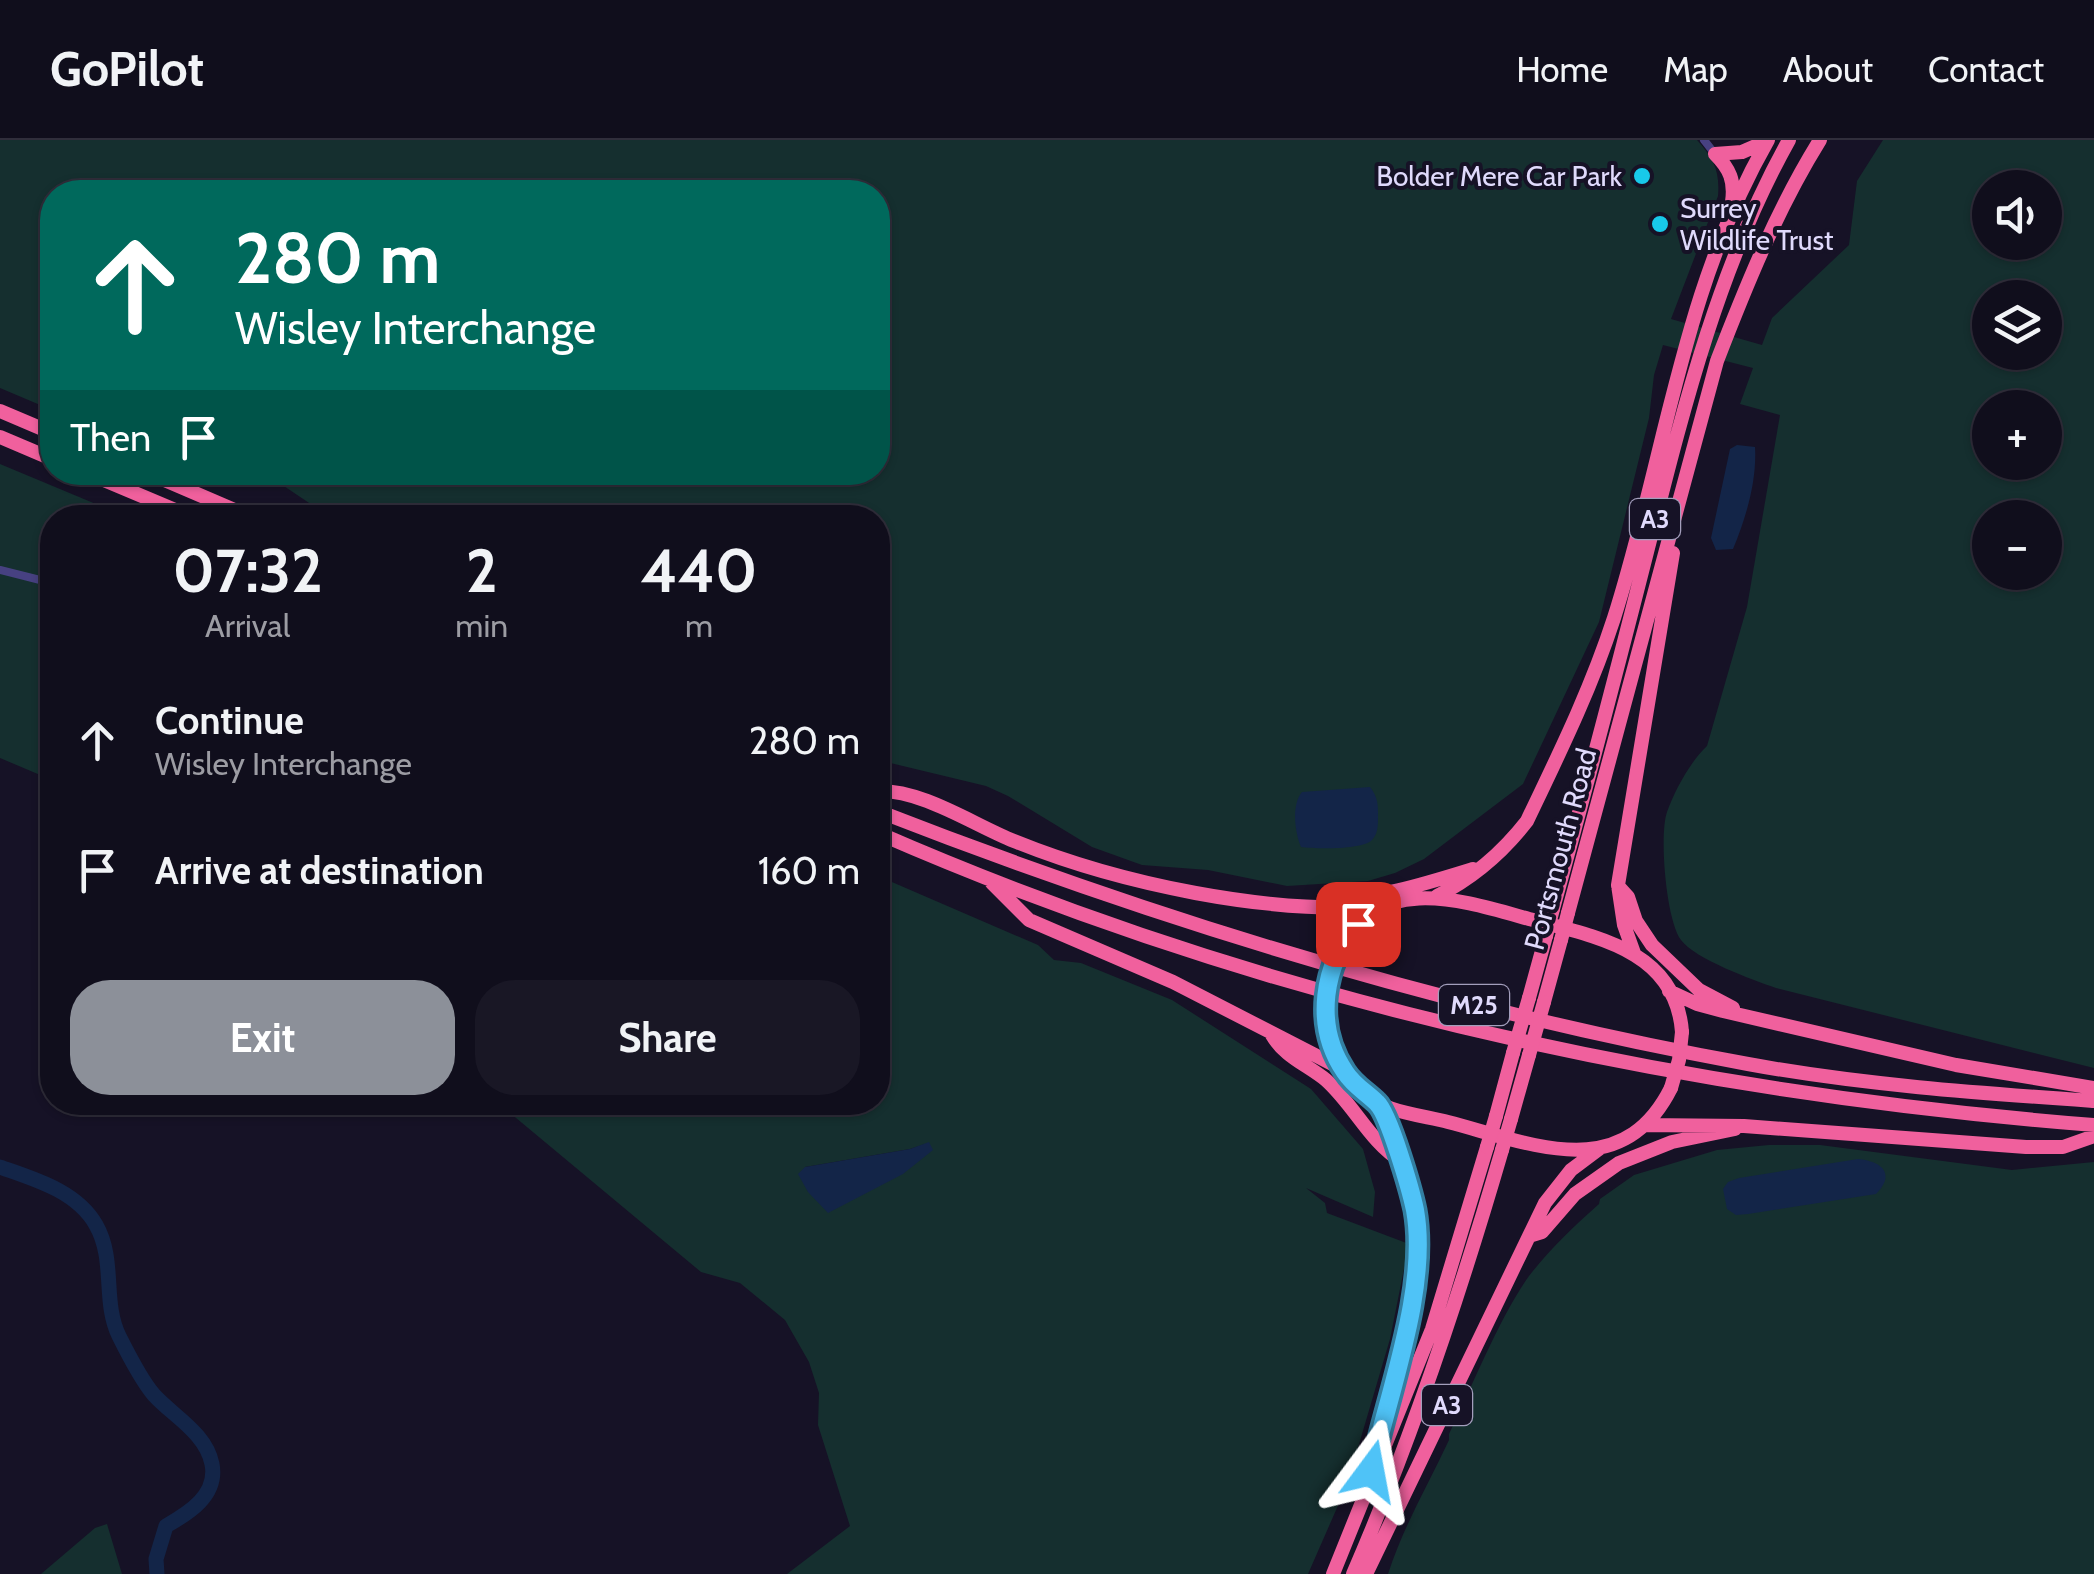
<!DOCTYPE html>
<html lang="en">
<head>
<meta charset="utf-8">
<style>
  :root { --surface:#100e1c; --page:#191725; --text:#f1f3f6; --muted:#9c9ca3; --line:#302e3b; --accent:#8c9099 }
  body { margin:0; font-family:Cabin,sans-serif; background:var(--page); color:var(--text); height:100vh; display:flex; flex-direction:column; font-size:38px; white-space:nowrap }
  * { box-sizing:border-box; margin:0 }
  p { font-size:32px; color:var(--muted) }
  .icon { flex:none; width:55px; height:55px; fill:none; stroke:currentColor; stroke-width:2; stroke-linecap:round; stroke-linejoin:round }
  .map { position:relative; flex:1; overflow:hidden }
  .drawer { position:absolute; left:40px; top:365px; width:850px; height:610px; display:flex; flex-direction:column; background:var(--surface); border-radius:40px; box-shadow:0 2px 8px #0004,0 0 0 2px var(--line) }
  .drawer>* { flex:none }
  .hud { position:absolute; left:40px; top:40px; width:850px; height:305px; border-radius:40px; box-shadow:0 2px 8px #0004,0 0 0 2px var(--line); background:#00695c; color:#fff; overflow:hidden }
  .controls { position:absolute; left:1972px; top:30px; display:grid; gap:20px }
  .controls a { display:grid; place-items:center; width:90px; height:90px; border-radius:50%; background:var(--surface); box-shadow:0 2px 8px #0004,0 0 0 2px var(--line); font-size:50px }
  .pin { position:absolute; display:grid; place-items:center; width:85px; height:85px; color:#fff; margin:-42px; border-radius:20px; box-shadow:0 5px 15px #0006 }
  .me { position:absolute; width:110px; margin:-55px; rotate:13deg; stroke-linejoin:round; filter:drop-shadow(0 0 8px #0008) }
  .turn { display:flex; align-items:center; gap:35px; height:210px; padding:0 30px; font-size:45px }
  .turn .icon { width:130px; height:130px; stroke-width:2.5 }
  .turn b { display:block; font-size:70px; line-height:85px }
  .then { display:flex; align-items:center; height:95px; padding:0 30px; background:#0003; gap:20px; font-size:38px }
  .eta { display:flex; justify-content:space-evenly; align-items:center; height:170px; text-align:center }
  .eta b { font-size:60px; font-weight:700; line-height:70px }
  .primary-button { display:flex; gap:20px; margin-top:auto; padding:20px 30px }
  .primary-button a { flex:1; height:115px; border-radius:40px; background:var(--accent); color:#fff; font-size:40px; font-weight:700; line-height:115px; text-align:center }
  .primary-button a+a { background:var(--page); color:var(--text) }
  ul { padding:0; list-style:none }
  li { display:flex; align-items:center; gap:30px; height:130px; padding:0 30px }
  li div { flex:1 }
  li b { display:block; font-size:38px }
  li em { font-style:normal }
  header { display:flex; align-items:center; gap:60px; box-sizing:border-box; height:140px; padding:0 50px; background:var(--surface); border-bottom:2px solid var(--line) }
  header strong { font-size:48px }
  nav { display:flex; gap:55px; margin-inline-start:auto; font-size:35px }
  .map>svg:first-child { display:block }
</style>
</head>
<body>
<header>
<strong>GoPilot</strong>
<nav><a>Home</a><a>Map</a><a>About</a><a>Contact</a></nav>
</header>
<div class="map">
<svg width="2094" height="1434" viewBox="0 0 2094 1434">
  <rect width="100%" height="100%" fill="#161226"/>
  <path fill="#152f2f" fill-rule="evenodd" d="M0 0H1697C1714 19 1720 31 1718 56L1671 179 1762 205 1772 178 1849 105 1857 41 1883 0H2094V928L1776 848C1753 840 1695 819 1681 800 1666 780 1659 695 1667 672 1675 650 1690 622 1707 606L1747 467 1780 275 1740 264 1753 228 1663 205 1654 235 1649 278 1599 482 1523 644 1424 719 1395 733 1368 741 1287 746 1208 730 1142 725 1092 707 1008 656 986 646 878 620V378L330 377 266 334 256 333 878 332V52H52V270L0 248ZM1990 48H2045V102H1990ZM1990 158H2045V212H1990ZM1990 268H2045V322H1990ZM1990 378H2045V432H1990Z
    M0 324 127 377 52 378V640L0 618Z
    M878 736 1038 805 1054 820 1081 823 1172 860 1311 949 1363 1009 1375 1052 1373 1077 1306 1048 1325 1063 1327 1073 1409 1104 1390 1199 1347 1345 1308 1434H787L850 1386 818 1285 819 1253 809 1222 785 1180 740 1143 701 1132 498 963 878 962ZM928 1003 808 1052 805 1027 910 1009Z
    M1769 1005H1820L2012 1030 2094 1022V1434H1388C1403 1387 1428 1345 1449 1300V1294C1472 1247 1499 1178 1529 1136 1549 1110 1574 1086 1599 1064L1600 1059 1634 1035 1717 1010Z
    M107 1384 122 1434H41L95 1388Z"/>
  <path fill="#132548" d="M1737 305 1755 307C1757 341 1746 378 1733 409L1716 410 1711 398 1730 309Z
    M1370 647C1378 657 1378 665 1378 677 1378 685 1378 694 1372 700 1362 710 1316 709 1301 707 1295 693 1291 665 1302 652Z
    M929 1002 933 1010 903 1034 828 1073 808 1052 798 1034 805 1027 910 1009Z
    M1858 1019C1882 1021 1896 1034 1876 1054L1748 1074 1736 1075 1727 1069 1723 1049 1728 1042 1739 1038Z"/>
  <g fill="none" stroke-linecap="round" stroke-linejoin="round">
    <path stroke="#132548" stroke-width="15" d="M0 1027C34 1039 77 1051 96 1085 116 1120 102 1161 119 1196 128 1214 141 1240 154 1255 173 1276 206 1293 212 1324 218 1355 189 1373 166 1386L156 1419 157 1434"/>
    <path stroke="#474181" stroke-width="8" d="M1704 0 1715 14
      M0 430 52 443"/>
    <path stroke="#f0609d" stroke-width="14" d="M1715 14C1730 29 1735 41 1732 62
      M1715 14 1742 12 1767 1
      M0 271 52 293
      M0 297 52 319
      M85 332 194 378
      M146 332 253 378
      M878 651C923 650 972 684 1014 701 1120 744 1269 775 1383 766
      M878 671C1160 781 1449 870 1748 924 1862 945 1979 953 2094 961
      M878 693C1263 861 1676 952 2094 985
      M992 743 1029 780 1173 842 1344 930
      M1618 746 1628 757 1636 781 1652 805 1699 850 1733 868
      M1437 756C1473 738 1502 713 1527 681 1559 614 1591 549 1614 478 1666 315 1681 152 1768 0
      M1328 759C1372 761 1431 742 1473 729
      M1553 769C1585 652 1616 534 1646 416 1682 274 1717 129 1789 0
      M1568 773 1717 221C1746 146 1777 69 1820 0
      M1339 811C1377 731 1465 761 1529 779 1593 796 1676 809 1682 892
      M1634 813 1624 785 1618 745 1673 413
      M1669 851 1697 864 1723 871 1956 925 2094 948
      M1529 858 1546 796
      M1544 862 1561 800
      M1326 870C1329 901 1339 930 1362 952 1382 972 1421 975 1448 982 1530 1003 1622 1046 1671 948
      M1272 895C1285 917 1306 924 1326 940 1354 965 1370 1002 1401 1021
      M1496 976 1513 913
      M1511 979 1529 915
      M1645 985 1744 986 2026 1007H2063L2094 996
      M1529 1096 1542 1092 1575 1054 1619 1023 1672 1002 1735 989
      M1374 1317C1392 1240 1427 1155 1415 1074 1410 1035 1392 1000 1379 964
      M1333 1434 1432 1189 1487 1007
      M1353 1434C1413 1296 1460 1154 1502 1010
      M1366 1434 1545 1063 1571 1030 1599 1009"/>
    <path stroke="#f0609d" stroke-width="14" d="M1546 796 1553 769
      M1561 800 1568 773
      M1326 870 1329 838 1339 811
      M1513 913 1529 858
      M1529 915 1544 862
      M1671 948 1679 920 1682 892
      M1487 1007 1496 976
      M1502 1010 1511 979"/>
  </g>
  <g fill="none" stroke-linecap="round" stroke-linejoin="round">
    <g stroke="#337fa1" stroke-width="25">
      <path id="route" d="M1358 784C1323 824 1313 885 1345 932 1354 946 1366 952 1377 963 1389 974 1411 1051 1415 1070 1429 1148 1388 1254 1371 1331"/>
    </g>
    <use href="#route" stroke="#4fc3f7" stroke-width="18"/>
  </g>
  <g fill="#18c9ea" stroke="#161226" stroke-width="4">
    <circle cx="1642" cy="36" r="10"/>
    <circle cx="1660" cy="84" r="10"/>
  </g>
  <g text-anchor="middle" stroke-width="8" stroke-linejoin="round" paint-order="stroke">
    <g fill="#161226" stroke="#a39ebc" stroke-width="2.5">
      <rect x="1630" y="359" width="50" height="40" rx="8"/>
      <rect x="1439" y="845" width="70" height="40" rx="8"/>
      <rect x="1422" y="1245" width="50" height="40" rx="8"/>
    </g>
    <g font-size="25" font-weight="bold" fill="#e0dafc">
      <text x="1655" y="388">A3</text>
      <text x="1474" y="874">M25</text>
      <text x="1447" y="1274">A3</text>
    </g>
    <g font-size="28" fill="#e0dafc" stroke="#161226" text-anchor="end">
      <text x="1622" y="46">Bolder Mere Car Park</text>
      <text x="1680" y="78" text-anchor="start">Surrey<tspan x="1680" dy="32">Wildlife Trust</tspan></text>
    </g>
    <g font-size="28" fill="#e0dafc" stroke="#161226">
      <text transform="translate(1560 709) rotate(-75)" y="10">Portsmouth Road</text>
    </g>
  </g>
</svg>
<div class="controls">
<a><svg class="icon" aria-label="sound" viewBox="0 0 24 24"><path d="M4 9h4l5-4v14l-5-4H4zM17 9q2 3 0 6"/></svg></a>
<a><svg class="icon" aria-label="layers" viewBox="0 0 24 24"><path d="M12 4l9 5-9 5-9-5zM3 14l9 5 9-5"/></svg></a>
<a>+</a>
<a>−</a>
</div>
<div class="pin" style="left:1358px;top:784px;background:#d93025"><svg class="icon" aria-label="arrive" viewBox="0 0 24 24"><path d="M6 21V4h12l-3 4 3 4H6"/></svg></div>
<svg class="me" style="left:1371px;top:1331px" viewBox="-20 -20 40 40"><path d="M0-17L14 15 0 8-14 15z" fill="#4fc3f7" stroke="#fff" stroke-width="4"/></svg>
<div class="hud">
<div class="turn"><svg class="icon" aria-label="ahead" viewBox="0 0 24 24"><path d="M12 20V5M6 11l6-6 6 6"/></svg><div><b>280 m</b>Wisley Interchange</div></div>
<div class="then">Then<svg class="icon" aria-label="arrive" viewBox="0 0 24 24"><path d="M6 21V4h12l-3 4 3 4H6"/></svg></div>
</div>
<section class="drawer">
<div class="eta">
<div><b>07:32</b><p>Arrival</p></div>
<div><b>2</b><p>min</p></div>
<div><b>440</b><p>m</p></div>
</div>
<ul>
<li><svg class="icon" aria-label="ahead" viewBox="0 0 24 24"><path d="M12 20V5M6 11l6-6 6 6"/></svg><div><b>Continue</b><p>Wisley Interchange</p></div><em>280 m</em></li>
<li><svg class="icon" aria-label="arrive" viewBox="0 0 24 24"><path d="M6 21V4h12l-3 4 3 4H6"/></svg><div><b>Arrive at destination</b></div><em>160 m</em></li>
</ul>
<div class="primary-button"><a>Exit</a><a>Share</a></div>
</section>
</div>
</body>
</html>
